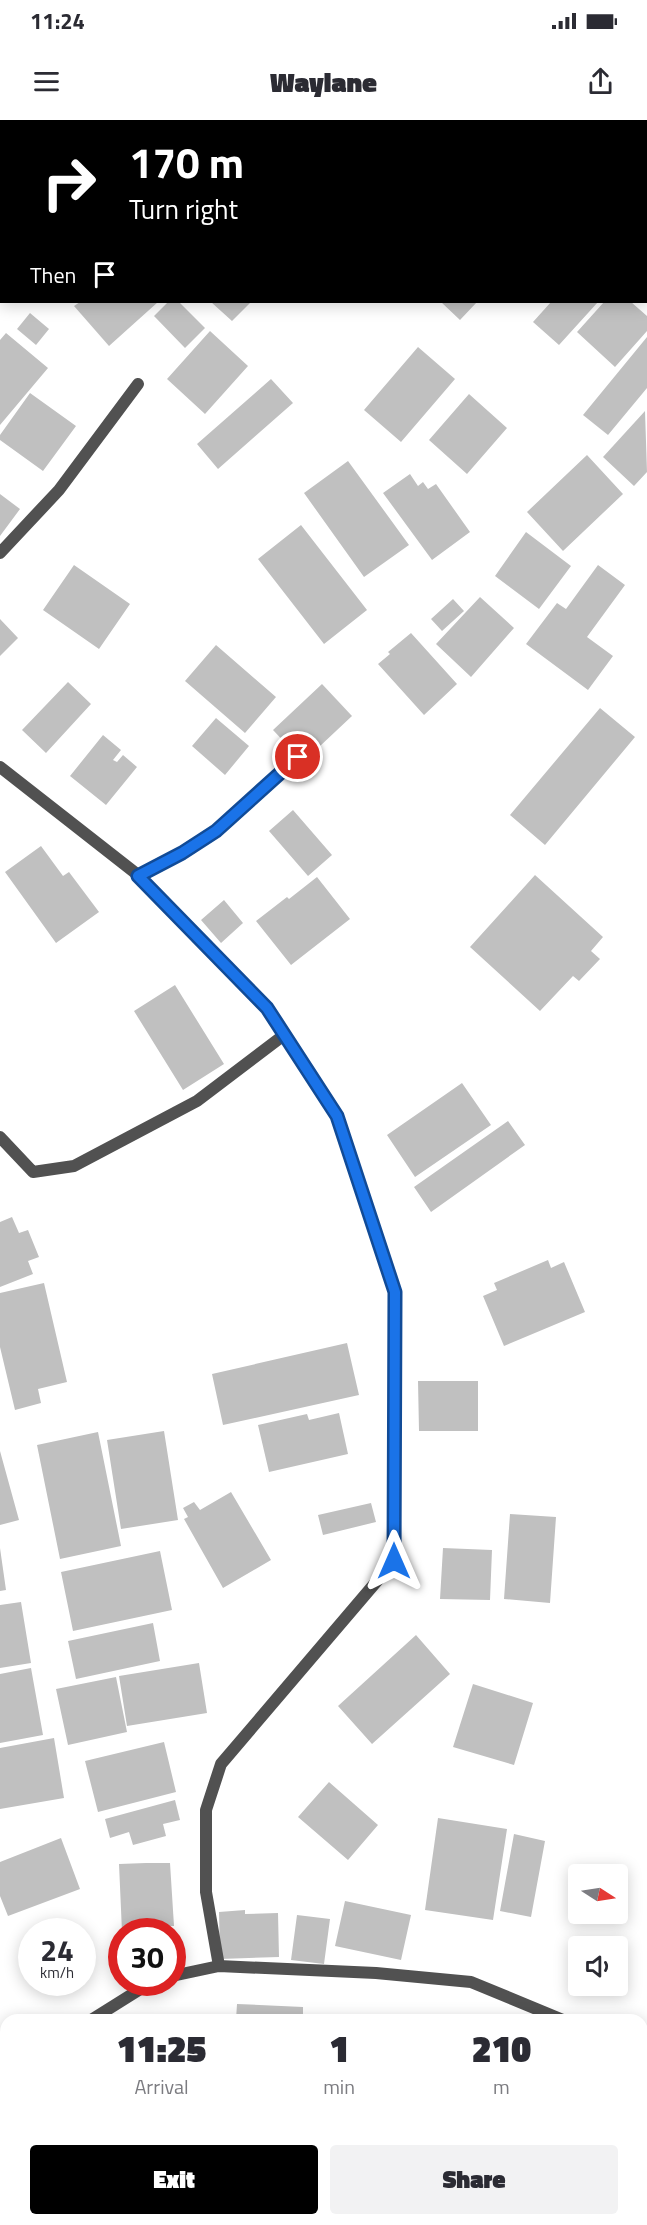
<!DOCTYPE html>
<html lang="en">
<head>
<meta charset="utf-8">
<style>
  :root { --surface:#fff; --page:#f2f2f3; --text:#2b2b33; --muted:#7c7c81; --accent:#000 }
  body { margin:0; font-family:"Titillium Web",sans-serif; background:var(--page); color:var(--text); height:100vh; display:flex; flex-direction:column; font-size:22px; white-space:nowrap }
  * { box-sizing:border-box; margin:0 }
  p { font-size:20px; color:var(--muted) }
  .icon { flex:none; width:33px; height:33px; fill:none; stroke:currentColor; stroke-width:2; stroke-linecap:round; stroke-linejoin:round }
  .map { position:relative; flex:1; overflow:hidden }
  .side { position:absolute; left:0px; top:1894px; width:648px; height:212px; display:flex; flex-direction:column; background:var(--surface); border-radius:18px 18px 0 0; box-shadow:0 3px 15px #0003 }
  .side>* { flex:none }
  .top-card { position:absolute; left:0px; top:0px; width:648px; height:183px; box-shadow:0 3px 15px #0003; background:#000; color:#fff; overflow:hidden }
  .needle { width:39px; rotate:102deg }
  .fabs { position:absolute; left:568px; top:1744px; display:grid; gap:12px }
  .fabs a { display:grid; place-items:center; width:60px; height:60px; border-radius:6px; background:var(--surface); box-shadow:0 3px 15px #0003; font-size:30px }
  .speed { position:absolute; left:18px; top:1798px; display:flex; gap:12px; font-size:30px; font-weight:700; text-align:center }
  .speed>* { display:grid; place-content:center; width:78px; height:78px; border-radius:50%; background:var(--surface); box-shadow:0 3px 15px #0003; line-height:1 }
  .speed small { font-size:15px; font-weight:400 }
  .speed .limit { border:9px solid #d22; background:#fff; color:#111 }
  .pin { position:absolute; display:grid; place-items:center; width:51px; height:51px; color:#fff; margin:-26px; border:3px solid #fff; border-radius:50%; box-shadow:0 2px 6px #0007 }
  .me { position:absolute; width:66px; margin:-33px; rotate:0deg; stroke-linejoin:round; filter:drop-shadow(0 0 4px #0008) }
  .turn { display:flex; align-items:center; gap:21px; height:126px; padding:0 30px; font-size:27px }
  .turn .icon { width:78px; height:78px; stroke-width:2.5 }
  .turn b { display:block; font-size:42px; line-height:51px }
  .then { display:flex; align-items:center; height:57px; padding:0 30px; background:#0003; gap:12px; font-size:22px }
  .eta { display:flex; justify-content:space-evenly; align-items:center; height:102px; text-align:center }
  .eta b { font-size:36px; font-weight:800; line-height:42px }
  .primary-button { display:flex; gap:12px; margin-top:auto; padding:12px 30px }
  .primary-button a { flex:1; height:69px; border-radius:6px; background:var(--accent); color:#fff; font-size:24px; font-weight:800; line-height:69px; text-align:center }
  .primary-button a+a { background:var(--page); color:var(--text) }
  .status { display:flex; justify-content:space-between; align-items:center; height:42px; padding:0 30px; background:var(--surface); direction:ltr }
  .status svg { height:16px; fill:currentColor }
  header { display:flex; justify-content:space-between; align-items:center; height:78px; padding:0 30px; background:var(--surface); font-size:27px; font-weight:800 }
  .map>svg:first-child { display:block }
</style>
</head>
<body>
<div class="status"><b>11:24</b><svg viewBox="0 0 49 12"><path d="M0 12V9h3v3zM5 12V6h3v6zM10 12V3h3v9zM15 12V0h3v12zM26 1h20v11H26zM47 4h2v5h-2z"/></svg></div>
<header><svg class="icon" aria-label="menu" viewBox="0 0 24 24"><path d="M4 6h16M4 12h16M4 18h16"/></svg>Waylane<svg class="icon" aria-label="share" viewBox="0 0 24 24"><path d="M12 15V3M7 8l5-5 5 5M5 13v7h14v-7"/></svg></header>
<div class="map">
<svg width="647" height="2105" viewBox="0 0 647 2105">
  <rect width="100%" height="100%" fill="#fff"/>
  <path fill="#c0c0c0" d="M80 182H158L109 226 74 186Z
    M168 182H179L205 208 185 228 154 196Z
    M211 182H251L232 201Z
    M441 182H477L460 200Z
    M551 182H598L559 225 533 202Z
    M604 182H631L647 196V211L615 247 577 212Z
    M30 193 49 209 36 225 17 209Z
    M210 211 248 246 205 294 167 259Z
    M6 213 48 248 0 305V220Z
    M647 217V268L608 315 583 295Z
    M418 227 455 259 401 322 364 290Z
    M271 259 293 283 218 349 197 324Z
    M30 273 76 306 43 351 0 320V315Z
    M469 274 507 308 467 354 429 320Z
    M645 291 647 352 634 366 603 337Z
    M587 335 623 374 563 431 527 392Z
    M348 341 409 425 364 457 304 373Z
    M410 354 418 366 423 362 428 369 436 364 470 412 432 440 383 373Z
    M0 374 20 389 0 416Z
    M301 405 367 490 324 524 258 439Z
    M526 412 571 446 539 489 495 456Z
    M74 445 130 484 99 529 43 490Z
    M598 445 625 465 587 517 613 536 588 570 526 524 557 483 566 489Z
    M480 477 514 508 471 557 436 524Z
    M453 479 464 491 442 511 431 499Z
    M0 499 18 518 0 536Z
    M411 513 457 564 424 595 378 544 390 534 388 532Z
    M216 525 276 577 245 613 185 561Z
    M68 562 91 584 46 633 22 610Z
    M322 564 352 596 303 642 273 610Z
    M600 588 635 617 545 725 510 695Z
    M216 598 249 626 225 655 192 626Z
    M103 615 121 630 113 640 117 642 123 635 137 647 106 685 70 656Z
    M293 690 332 735 308 756 269 711Z
    M41 726 63 756 69 752 99 792 56 823 5 752Z
    M535 755 603 817 591 831 600 839 579 861 573 856 540 891 470 827Z
    M317 757 350 799 291 845 256 801 287 777 289 779Z
    M224 780 243 803 221 823 201 800Z
    M175 865 224 944 183 970 134 891Z
    M462 963 491 1005 415 1057 387 1015Z
    M508 1001 525 1025 431 1092 414 1067Z
    M12 1097 19 1113 28 1110 39 1137 28 1141 33 1154 0 1167V1102Z
    M548 1140 551 1148 564 1142 585 1192 504 1226 483 1176 497 1170 494 1163Z
    M44 1163 67 1262 38 1269 41 1283 15 1290 0 1227V1173Z
    M347 1223 359 1275 223 1305 212 1254Z
    M418 1261H478V1311H419Z
    M339 1293 348 1334 269 1352 258 1305 307 1294 309 1300Z
    M164 1311 178 1400 121 1409 107 1320Z
    M98 1312 121 1426 60 1439 37 1325Z
    M0 1331 19 1400 0 1405Z
    M231 1372 271 1440 223 1468 184 1399 188 1397 183 1388 194 1382 200 1390Z
    M371 1383 376 1402 323 1415 318 1395Z
    M510 1394 556 1397 550 1483 504 1479Z
    M0 1428 6 1470 0 1471Z
    M443 1428 492 1430 490 1480 440 1479Z
    M160 1431 172 1490 73 1511 61 1452Z
    M21 1482 31 1543 0 1548V1485Z
    M153 1503 160 1541 76 1559 68 1521Z
    M416 1515 450 1554 372 1624 338 1586Z
    M199 1543 207 1593 127 1606 119 1556Z
    M31 1548 43 1615 0 1623V1554Z
    M116 1557 127 1612 68 1625 56 1569Z
    M473 1564 533 1583 514 1645 453 1627Z
    M54 1618 64 1678 0 1689V1628Z
    M164 1622 176 1672 98 1692 85 1641Z
    M329 1662 378 1705 348 1740 298 1697Z
    M175 1680 180 1700 163 1704 166 1716 133 1725 129 1712 110 1718 105 1699Z
    M438 1698 507 1709 493 1800 425 1790Z
    M514 1714 545 1721 531 1797 500 1791Z
    M61 1718 80 1769 8 1796 0 1776V1742Z
    M146 1743H170L174 1806 148 1807V1812H122L119 1744Z
    M345 1781 411 1795 401 1840 335 1826Z
    M245 1790V1794L278 1793 279 1837 220 1839 219 1792Z
    M297 1795 330 1799 324 1844 291 1840Z
    M237 1884 303 1887V1900H236Z
    M114 2100H154L144 2105H116Z
    M179 2100H238L242 2105H183Z"/>
  <g fill="none" stroke-linecap="round" stroke-linejoin="round">
    <path stroke="#515151" stroke-width="12" d="M407 0 408 2
      M646 142 647 143
      M0 433 59 370 138 264
      M0 647 138 755 267 888 337 996 395 1172 394 1441 221 1644 206 1690V1772L219 1846
      M138 755 182 733 216 711 298 637
      M0 1017 33 1052 74 1046 197 981 284 915
      M172 1856 219 1846 376 1853 471 1862 563 1900
      M91 1900 150 1863
      M642 1937 647 1939
      M0 1976 6 1970"/>
  </g>
  <g fill="none" stroke-linecap="round" stroke-linejoin="round">
    <g stroke="#114b97" stroke-width="15">
      <path id="route" d="M298 637 216 711 182 733 138 756 267 888 337 996 395 1172 394 1441"/>
    </g>
    <use href="#route" stroke="#1a73e8" stroke-width="10"/>
  </g>
</svg>
<div class="fabs">
<a><svg class="needle" viewBox="-14 -14 28 28"><path d="M0-13l5 13h-10z" fill="#e53935"/><path d="M0 13l5-13h-10z" fill="#7c7c81"/></svg></a>
<a><svg class="icon" aria-label="sound" viewBox="0 0 24 24"><path d="M4 9h4l5-4v14l-5-4H4zM17 9q2 3 0 6"/></svg></a>
</div>
<div class="speed"><div>24<small>km/h</small></div><div class="limit">30</div></div>
<div class="pin" style="left:298px;top:637px;background:#d93025"><svg class="icon" aria-label="arrive" viewBox="0 0 24 24"><path d="M6 21V4h12l-3 4 3 4H6"/></svg></div>
<svg class="me" style="left:394px;top:1441px" viewBox="-20 -20 40 40"><path d="M0-17L14 15 0 8-14 15z" fill="#1a73e8" stroke="#fff" stroke-width="4"/></svg>
<div class="top-card">
<div class="turn"><svg class="icon" aria-label="right" viewBox="0 0 24 24"><path d="M7 20v-9h11M14 6l5 5-5 5"/></svg><div><b>170 m</b>Turn right</div></div>
<div class="then">Then<svg class="icon" aria-label="arrive" viewBox="0 0 24 24"><path d="M6 21V4h12l-3 4 3 4H6"/></svg></div>
</div>
<section class="side">
<div class="eta">
<div><b>11:25</b><p>Arrival</p></div>
<div><b>1</b><p>min</p></div>
<div><b>210</b><p>m</p></div>
</div>
<div class="primary-button"><a>Exit</a><a>Share</a></div>
</section>
</div>
</body>
</html>
